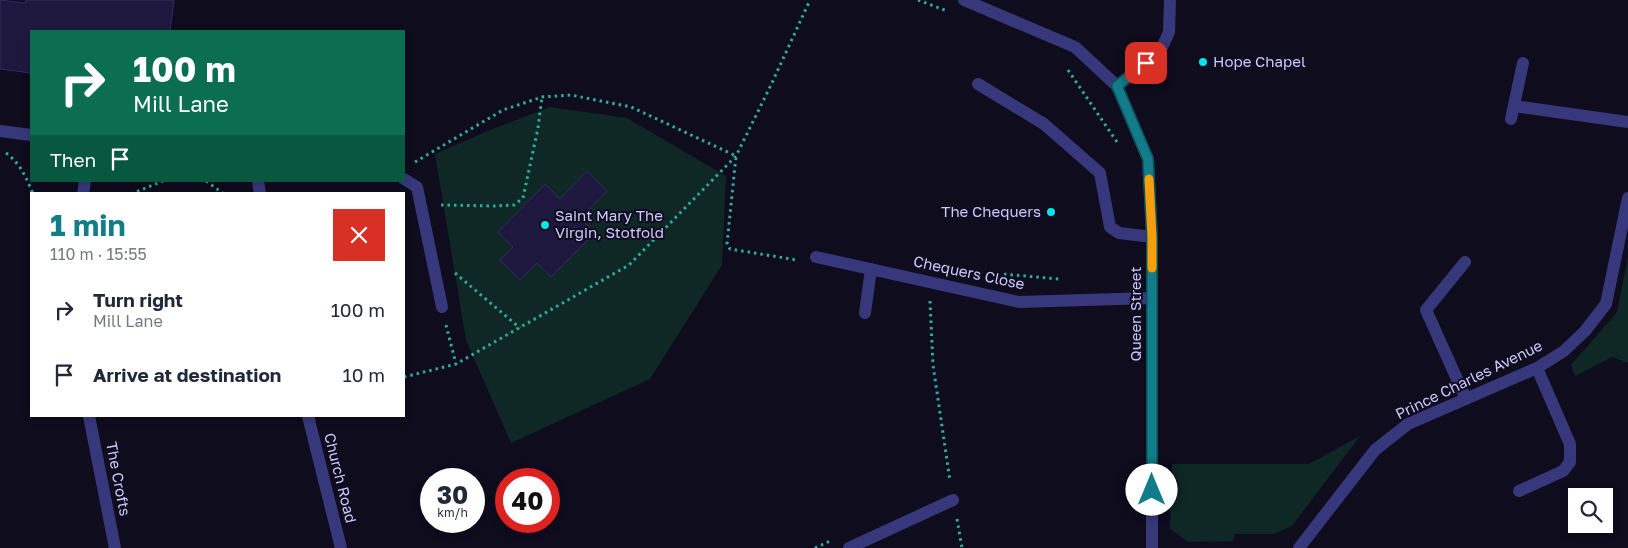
<!DOCTYPE html>
<html lang="en">
<head>
<meta charset="utf-8">
<style>
  :root { --surface:#fff; --page:#f2f2f3; --text:#1f2937; --muted:#747a83; --accent:#127d8a }
  body { margin:0; font-family:"Golos Text",sans-serif; background:var(--page); color:var(--text); height:100vh; display:flex; flex-direction:column; font-size:19px; white-space:nowrap }
  * { box-sizing:border-box; margin:0 }
  p { font-size:16px; color:var(--muted) }
  .icon { flex:none; width:28px; height:28px; fill:none; stroke:currentColor; stroke-width:2; stroke-linecap:round; stroke-linejoin:round }
  .map { position:relative; flex:1; overflow:hidden }
  .panel { position:absolute; left:30px; top:192px; width:375px; height:225px; display:flex; flex-direction:column; background:var(--surface); border-radius:0px; box-shadow:0 2px 8px #0003 }
  .panel>* { flex:none }
  .hud { position:absolute; left:30px; top:30px; width:375px; height:152px; border-radius:0px; box-shadow:0 2px 8px #0003; background:#0b6e4f; color:#fff; overflow:hidden }
  .buttons { position:absolute; left:1568px; top:488px; display:grid; gap:10px }
  .buttons a { display:grid; place-items:center; width:45px; height:45px; border-radius:0px; background:var(--surface); box-shadow:0 2px 8px #0003; font-size:25px }
  .speed { position:absolute; left:420px; top:468px; display:flex; gap:10px; font-size:25px; font-weight:700; text-align:center }
  .speed>* { display:grid; place-content:center; width:65px; height:65px; border-radius:50%; background:var(--surface); box-shadow:0 2px 8px #0003; line-height:1 }
  .speed small { font-size:12px; font-weight:400 }
  .speed .limit { border:8px solid #d22; background:#fff; color:#111 }
  .pin { position:absolute; display:grid; place-items:center; width:42px; height:42px; color:#fff; margin:-21px; border-radius:10px; box-shadow:0 2px 8px #0006 }
  .me { position:absolute; width:55px; margin:-28px; rotate:0deg; stroke-linejoin:round; filter:drop-shadow(0 0 4px #0008) }
  .turn { display:flex; align-items:center; gap:18px; height:105px; padding:0 20px; font-size:22px }
  .turn .icon { width:65px; height:65px; stroke-width:2.5 }
  .turn b { display:block; font-size:35px; line-height:42px }
  .then { display:flex; align-items:center; height:48px; padding:0 20px; background:#0003; gap:10px; font-size:19px }
  .round { display:grid; place-items:center; flex:none; width:52px; height:52px; border-radius:0px; background:var(--page) }
  .headline { display:flex; align-items:center; justify-content:space-between; height:85px; padding:0 20px }
  h1 { font-size:30px; font-weight:700; line-height:38px; color:var(--accent) }
  ul { padding:0; list-style:none }
  li { display:flex; align-items:center; gap:15px; height:65px; padding:0 20px }
  li div { flex:1 }
  li b { display:block; font-size:19px }
  li em { font-style:normal }
  .map>svg:first-child { display:block }
</style>
</head>
<body>
<div class="map">
<svg width="1628" height="548" viewBox="0 0 1628 548">
  <rect width="100%" height="100%" fill="#0e0c1d"/>
  <path fill="#0f2725" d="M550 107 627 118 726 176 722 265 650 379 511 443 466 340 435 154 490 130Z
    M1628 256V363L1612 357 1575 376 1571 365 1617 312Z
    M1360 436 1292 526 1274 534H1235L1233 541 1188 542 1170 529 1172 464H1309Z"/>
  <path fill="#1e183e" stroke="#342a69" d="M0 0 25 3 26 0H174L170 31H31V73L0 69Z
    M587 171 607 191 580 218 595 233 551 277 537 263 520 280 500 260 513 247 498 232 545 184 560 199Z"/>
  <g fill="none" stroke-linecap="round" stroke-linejoin="round">
    <path stroke="#2ead9f" stroke-width="3" stroke-dasharray="2.5 4" stroke-linecap="butt" d="M918 0 947 11
      M1068 70 1117 142
      M6 153C20 163 27 179 33 194
      M415 162 503 110 542 97 571 95 631 107 736 156 727 244 730 249 797 260
      M206 181 224 194
      M131 194 163 181
      M441 205 494 206 514 205 523 198 538 128 542 97
      M455 273 520 328
      M991 273 1059 279
      M930 301 933 365 950 481
      M446 325 456 364
      M404 377 456 364 629 265 736 156 771 85 810 0
      M957 519 962 548
      M815 548 830 541"/>
    <path stroke="#37387c" stroke-width="12" d="M964 0 1075 47 1117 86 1148 159 1152 237V548
      M978 84 1044 124 1100 173 1110 227 1119 233 1152 237
      M1117 86 1160 52 1169 32 1170 0
      M1514 106 1628 122
      M1511 119 1523 63
      M0 131 31 135
      M404 179 417 187 442 307
      M258 181 260 194
      M83 194 85 181
      M816 257 1019 302 1151 298
      M1465 262 1426 310 1466 399
      M865 313 871 269
      M89 416 115 548
      M308 416 341 548
      M1519 491 1563 471 1570 462V444L1537 368
      M849 548 953 500
      M1299 548 1375 450 1408 424 1537 368 1564 351 1585 331 1606 304 1628 198"/>
  </g>
  <g fill="none" stroke-linecap="round" stroke-linejoin="round">
    <g stroke="#0c515a" stroke-width="12">
      <path id="route" d="M1146 63 1117 86 1148 159 1152 237V490"/>
    </g>
    <use href="#route" stroke="#127d8a" stroke-width="9"/>
    <path stroke="#f59e0b" stroke-width="9" d="M1149 179 1152 237V268"/>
  </g>
  <g fill="#03e4f0" stroke="#0e0c1d" stroke-width="2">
    <circle cx="1203" cy="62" r="5"/>
    <circle cx="1051" cy="212" r="5"/>
    <circle cx="545" cy="225" r="5"/>
  </g>
  <g text-anchor="middle" stroke-width="4" stroke-linejoin="round" paint-order="stroke">
    <g font-size="15" fill="#ccc8fe" stroke="#0e0c1d" text-anchor="start">
      <text x="1213" y="67">Hope Chapel</text>
      <text x="1041" y="217" text-anchor="end">The Chequers</text>
      <text x="555" y="221">Saint Mary The<tspan x="555" dy="17">Virgin, Stotfold</tspan></text>
    </g>
    <g font-size="15" fill="#ccc8fe" stroke="#0e0c1d">
      <text transform="translate(969 273) rotate(12)" y="5">Chequers Close</text>
      <text transform="translate(1136 314) rotate(-90)" y="5">Queen Street</text>
      <text transform="translate(1469 380) rotate(-26)" y="5">Prince Charles Avenue</text>
      <text transform="translate(340 478) rotate(76)" y="5">Church Road</text>
      <text transform="translate(118 479) rotate(79)" y="5">The Crofts</text>
    </g>
  </g>
</svg>
<div class="buttons">
<a><svg class="icon" aria-label="search" viewBox="0 0 24 24"><circle cx="10" cy="10" r="6"/><path d="M15 15l6 6"/></svg></a>
</div>
<div class="speed"><div>30<small>km/h</small></div><div class="limit">40</div></div>
<div class="pin" style="left:1146px;top:63px;background:#d93025"><svg class="icon" aria-label="arrive" viewBox="0 0 24 24"><path d="M6 21V4h12l-3 4 3 4H6"/></svg></div>
<svg class="me" style="left:1152px;top:490px" viewBox="-20 -20 40 40"><circle r="19" fill="#fff"/><path d="M0-13L10 11 0 6-10 11z" fill="#127d8a"/></svg>
<div class="hud">
<div class="turn"><svg class="icon" aria-label="right" viewBox="0 0 24 24"><path d="M7 20v-9h11M14 6l5 5-5 5"/></svg><div><b>100 m</b>Mill Lane</div></div>
<div class="then">Then<svg class="icon" aria-label="arrive" viewBox="0 0 24 24"><path d="M6 21V4h12l-3 4 3 4H6"/></svg></div>
</div>
<section class="panel">
<div class="headline"><div><h1>1 min</h1><p>110 m · 15:55</p></div><a class="round" style="background:#d93025;color:#fff"><svg class="icon" aria-label="close" viewBox="0 0 24 24"><path d="M6 6l12 12M18 6L6 18"/></svg></a></div>
<ul>
<li><svg class="icon" aria-label="right" viewBox="0 0 24 24"><path d="M7 20v-9h11M14 6l5 5-5 5"/></svg><div><b>Turn right</b><p>Mill Lane</p></div><em>100 m</em></li>
<li><svg class="icon" aria-label="arrive" viewBox="0 0 24 24"><path d="M6 21V4h12l-3 4 3 4H6"/></svg><div><b>Arrive at destination</b></div><em>10 m</em></li>
</ul>
</section>
</div>
</body>
</html>
